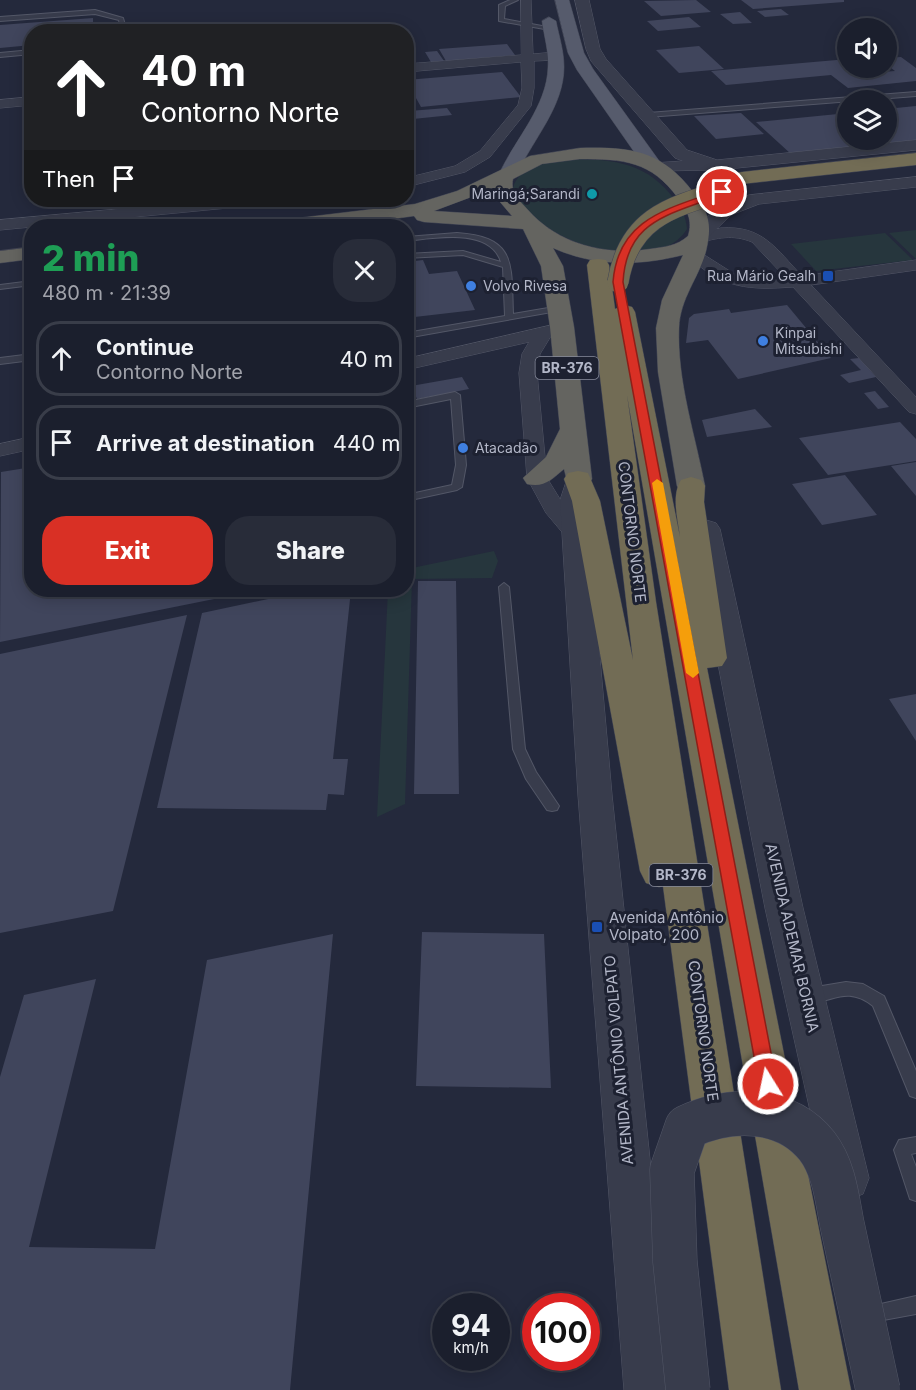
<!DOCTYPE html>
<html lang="en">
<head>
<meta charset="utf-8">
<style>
  :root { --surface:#1b1f2d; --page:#282c39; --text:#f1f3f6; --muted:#a0a2aa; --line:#393d49; --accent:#d93025 }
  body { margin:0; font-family:Inter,sans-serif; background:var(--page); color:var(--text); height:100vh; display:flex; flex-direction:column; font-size:22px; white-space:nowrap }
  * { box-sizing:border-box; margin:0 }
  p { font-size:20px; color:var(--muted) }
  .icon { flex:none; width:33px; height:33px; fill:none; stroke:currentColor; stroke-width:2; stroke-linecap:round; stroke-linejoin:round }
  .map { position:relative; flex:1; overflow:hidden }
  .panel { position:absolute; left:24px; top:219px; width:390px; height:378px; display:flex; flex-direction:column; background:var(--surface); border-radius:24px; box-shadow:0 3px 15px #0003,0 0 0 2px var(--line) }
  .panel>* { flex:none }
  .hud { position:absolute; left:24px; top:24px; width:390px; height:183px; border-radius:24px; box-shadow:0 3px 15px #0003,0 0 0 2px var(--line); background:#202124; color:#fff; overflow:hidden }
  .buttons { position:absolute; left:837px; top:18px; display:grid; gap:12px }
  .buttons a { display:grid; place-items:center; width:60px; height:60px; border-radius:50%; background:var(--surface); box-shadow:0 3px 15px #0003,0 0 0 2px var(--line); font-size:30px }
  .speed { position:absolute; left:432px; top:1293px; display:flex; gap:12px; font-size:30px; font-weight:700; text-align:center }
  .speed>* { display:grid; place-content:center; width:78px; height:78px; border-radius:50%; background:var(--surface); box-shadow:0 3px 15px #0003,0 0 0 2px var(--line); line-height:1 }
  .speed small { font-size:15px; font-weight:400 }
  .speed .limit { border:9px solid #d22; background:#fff; color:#111 }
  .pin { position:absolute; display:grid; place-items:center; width:51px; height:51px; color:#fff; margin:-26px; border:3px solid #fff; border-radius:50%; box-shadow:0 2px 6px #0007 }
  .me { position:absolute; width:66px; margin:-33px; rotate:350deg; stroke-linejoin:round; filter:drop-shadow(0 0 4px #0008) }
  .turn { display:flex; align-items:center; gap:21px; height:126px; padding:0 18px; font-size:27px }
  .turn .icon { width:78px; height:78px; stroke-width:2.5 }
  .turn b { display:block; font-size:42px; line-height:51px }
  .then { display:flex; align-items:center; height:57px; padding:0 18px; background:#0003; gap:12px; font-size:22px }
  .round { display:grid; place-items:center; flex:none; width:63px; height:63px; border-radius:24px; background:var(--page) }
  .head { display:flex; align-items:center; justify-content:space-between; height:102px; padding:0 18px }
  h1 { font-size:36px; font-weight:800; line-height:45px; color:#1e9e55 }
  .action { display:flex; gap:12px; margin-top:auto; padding:12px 18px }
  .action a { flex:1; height:69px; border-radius:24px; background:var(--accent); color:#fff; font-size:24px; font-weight:800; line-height:69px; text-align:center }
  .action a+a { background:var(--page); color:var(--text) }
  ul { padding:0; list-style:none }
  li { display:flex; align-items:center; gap:18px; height:75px; margin:0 12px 9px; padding:0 6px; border:3px solid var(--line); border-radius:24px }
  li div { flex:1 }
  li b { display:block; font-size:22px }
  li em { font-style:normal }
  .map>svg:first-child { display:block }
</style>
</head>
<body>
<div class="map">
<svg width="916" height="1390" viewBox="0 0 916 1390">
  <rect width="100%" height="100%" fill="#24293c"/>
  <path fill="#26363d" d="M564 159C607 159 643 160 671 195 680 206 686 215 687 229 655 281 529 241 513 188 518 167 546 163 564 159Z
    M916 230V259L889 233Z
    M885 233 913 260 816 271 791 244Z
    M494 551 498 561 492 578 412 579 405 804 377 817 388 590H406L407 569Z"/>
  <path fill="#40455c" d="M696 0 711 12 661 16 644 1Z
    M741 0H844V2L753 9Z
    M781 9 789 15 765 17 757 11Z
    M740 12 752 23 733 24 720 14Z
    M689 17 701 27 658 31 647 21Z
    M93 18V32H32V45L0 48V25Z
    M507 44 515 55 446 61 439 49Z
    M699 46 724 69 679 73 656 50Z
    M437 51 444 61 431 62 425 52Z
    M901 57 916 68V81L848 88 831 75 726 85 711 71 848 59 847 68 855 74 895 71 886 64V58Z
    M502 72 521 97 421 107 406 80Z
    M916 106V141L791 154 756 122 848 113V140H886V109Z
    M447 108 452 115 413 119 409 111Z
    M741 113 764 134 716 139 694 116Z
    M423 260 429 274 457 271 475 310 406 318V262Z
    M787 305 831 358 738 379 708 340 686 343 689 318 694 314 729 309 731 313Z
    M859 358 876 377 849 383 840 375 861 370 850 359Z
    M462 377 469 389 417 399 411 386Z
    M875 391 889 407 878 409 864 393Z
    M755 409 772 427 707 437 702 420Z
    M900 422 916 439V461L828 475 799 438Z
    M916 462V496L891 466Z
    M32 467V590L254 591 0 642 1 472Z
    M845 475 877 515 822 525 792 484Z
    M418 581H456L459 794H414Z
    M311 590H351L333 759H348L344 795 328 794 326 810 157 808 202 613Z
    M187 615 113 911 0 933V654Z
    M916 694V741L889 699Z
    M422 932 544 934 551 1088 416 1086Z
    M333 934 290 1390H0V1077L24 995 96 979 29 1247 155 1249 207 960Z"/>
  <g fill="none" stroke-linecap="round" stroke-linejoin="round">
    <g stroke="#535767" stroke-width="2">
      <path id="service" d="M510 0H518L505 6 504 19 553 28 550 30 499 21V5Z
        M95 10 123 18 127 32H121L119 20 95 14 0 21V17Z
        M32 50V54L0 57V53Z
        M916 92V96L648 117 645 115 648 113Z
        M457 233C517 237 511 264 513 314L560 306 564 308 563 310 406 338V333L505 316 503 267 463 255 406 258V254L463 251 501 262C490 227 434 238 406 241V237Z
        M32 281V285L0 289V285Z
        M32 354V360L0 364V358Z
        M455 392 460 395 466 465 462 487 457 490 406 501V495L452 485 456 465 451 399 406 408V402Z
        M504 583 509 587 525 749 536 772 559 806 557 810 552 811 547 810 526 779 513 749 499 587Z
        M846 982 863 984 884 996 916 1071V1098L910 1096 873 1006C843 982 827 1009 805 1000L803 995 805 990 810 988Z
        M916 1137V1153L911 1154 916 1167V1201L910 1199 894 1150 899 1140Z
        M916 1296V1314L878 1321 872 1318 869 1312 872 1306Z"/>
    </g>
    <g stroke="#535767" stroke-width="1">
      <path id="minor" d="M521 0H531L533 54 556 52 562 56 556 60 534 61V88L531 106 490 157 465 172 406 187V178L455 166 480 151 518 105 522 88 521 62 406 72V64L521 55Z
        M32 97V105L0 108V100Z
        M217 200H267L259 205 0 230V220Z
        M721 228C763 225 776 249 802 276L916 260V270L811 285 916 397V414L909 412 793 287C749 290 723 289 689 257L687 254 689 251 695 249 736 275 785 277 752 242C733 234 717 238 698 243L690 238 692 235Z
        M552 325 561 330 551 336 540 354 537 373 547 478 563 504 586 533 583 538 575 540 567 538 546 513 527 478 519 373 522 354 529 342 406 370V359Z
        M32 437V449L0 456V444Z"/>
    </g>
    <g stroke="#535767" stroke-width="1">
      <path id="tertiary" d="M575 0H589L600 49 606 59 687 150 717 160 916 140V150L717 170 654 171 651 167 654 163 683 161 675 158 591 61 586 49Z
        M916 177V187L759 204 731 215 707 238H693L690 234 717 207 749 195Z
        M578 471 587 473 591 479 586 500 612 795 674 1390H624L578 795 560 500 569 473Z
        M706 520 716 523 720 529 803 908 869 1178 863 1194 847 1200 831 1194 825 1178 765 908 692 529 696 523Z"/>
    </g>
    <g stroke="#414555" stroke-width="1">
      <path id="primary" d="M555 0H569L584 53 593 69 660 162 658 166H644L577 70 568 53Z
        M549 17 556 21C559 36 564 51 564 67 564 106 534 138 518 172L509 178 502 176 500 172C516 138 547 106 548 67 549 52 544 36 542 21Z"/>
    </g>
    <g stroke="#404454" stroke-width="1">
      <path id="trunk" d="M580 148C631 147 661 150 693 192 710 213 712 226 706 251 699 278 680 298 679 328 677 381 695 434 705 486L701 492 691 495 681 492 677 486 658 372 656 328 662 300 683 255C639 266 596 267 553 248L563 266 574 327 592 479 588 485 578 487 568 485 564 469C551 480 544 488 527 484L523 478 546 457 560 429 550 327 541 266 523 229 424 222 417 220 414 216 341 226H272L275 222 282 220 415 204 457 191 530 156ZM580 159C624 159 651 161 678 198 687 210 693 220 688 236 677 246 664 247 650 249 605 256 558 244 528 210 519 200 510 193 513 179L542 164ZM493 189 495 196 512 216 434 211Z
        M32 247V259L0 263V251Z"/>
    </g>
    <g stroke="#404454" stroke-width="1">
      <path id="motorway" d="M916 153V165L742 184 711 190 701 184 704 180 742 172Z
        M598 259 606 260 609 265 615 309 624 305 632 307 635 312 680 537C678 520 671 496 681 480L691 477 701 480 705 486 704 502 727 658 722 666 707 668 851 1390H799L627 395 656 602 781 1390H729L663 886 659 887 646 883 640 871 572 501 564 479 568 473 578 471 588 473 600 501 633 660 587 265 590 260Z"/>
    </g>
    <use href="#service" fill="#383c4c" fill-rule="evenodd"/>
    <use href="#minor" fill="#383c4c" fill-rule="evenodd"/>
    <use href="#tertiary" fill="#383c4c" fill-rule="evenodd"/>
    <use href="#primary" fill="#565b6c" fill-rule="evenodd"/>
    <use href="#trunk" fill="#646460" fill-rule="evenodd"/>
    <use href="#motorway" fill="#726c55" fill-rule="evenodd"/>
    <g stroke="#535767" stroke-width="45" stroke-linecap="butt">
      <path id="tertiary-bridge" d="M688 1390 675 1261 672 1170 687 1127C729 1107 785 1106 817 1146 834 1168 837 1198 842 1224 854 1279 866 1335 878 1390"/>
    </g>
    <g stroke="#404454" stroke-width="22" stroke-linecap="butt">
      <path id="motorway-bridge" d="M618 282C628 221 667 207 722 192"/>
    </g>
    <use href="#tertiary-bridge" stroke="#383c4c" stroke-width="44"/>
    <use href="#motorway-bridge" stroke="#726c55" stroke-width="21"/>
  </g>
  <path fill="#d93025" stroke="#8d1f18" stroke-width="1.5" d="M720 190 726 192C718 198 706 200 696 204 653 219 626 232 623 282L777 1084 775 1091 768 1093 762 1091 759 1084 613 282C618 218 668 209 720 190Z"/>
  <path fill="#f59e0b" d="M657 479 663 483 699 673 693 678 686 673 652 483Z"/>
  <circle fill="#0f9aa8" stroke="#1d2131" stroke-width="2" cx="592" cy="194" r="6"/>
  <g fill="#1a4fb4" stroke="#1d2131" stroke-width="2">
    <rect x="822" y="270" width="12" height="12" rx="3"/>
    <rect x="591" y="921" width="12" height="12" rx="3"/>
  </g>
  <g fill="#3f7fe0" stroke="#1d2131" stroke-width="2">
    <circle cx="471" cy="286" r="6"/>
    <circle cx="763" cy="341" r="6"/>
    <circle cx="463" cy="448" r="6"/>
  </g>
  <g text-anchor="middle" stroke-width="6" stroke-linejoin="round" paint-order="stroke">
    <g font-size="14" fill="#b3b7c8" stroke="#1d2131" text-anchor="start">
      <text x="580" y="199" text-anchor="end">Maringá;Sarandi</text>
      <text x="816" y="281" text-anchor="end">Rua Mário Gealh</text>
      <text x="483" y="291">Volvo Rivesa</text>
      <text x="775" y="338">Kinpai<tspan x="775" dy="16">Mitsubishi</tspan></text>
      <text x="475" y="453">Atacadão</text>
    </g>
    <g fill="#1d2131" stroke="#868a9b" stroke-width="1.5">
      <rect x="535.5" y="357" width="63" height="22" rx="4.5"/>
      <rect x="649.5" y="864" width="63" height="22" rx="4.5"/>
    </g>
    <g font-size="14" font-weight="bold" fill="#b3b7c8">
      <text x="567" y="373">BR-376</text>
      <text x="681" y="880">BR-376</text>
    </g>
    <g font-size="15" fill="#b3b7c8" stroke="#1d2131">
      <text transform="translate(632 532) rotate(83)" y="5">CONTORNO NORTE</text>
      <text transform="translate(792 938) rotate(77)" y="5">AVENIDA ADEMAR BORNIA</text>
      <text transform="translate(703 1031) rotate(82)" y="5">CONTORNO NORTE</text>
      <text transform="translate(619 1060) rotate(-95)" y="5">AVENIDA ANTÔNIO VOLPATO</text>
    </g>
    <g font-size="15" fill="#b3b7c8" stroke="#1d2131" text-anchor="start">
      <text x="609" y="923">Avenida Antônio<tspan x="609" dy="17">Volpato, 200</tspan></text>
    </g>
  </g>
</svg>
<div class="buttons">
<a><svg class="icon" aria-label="sound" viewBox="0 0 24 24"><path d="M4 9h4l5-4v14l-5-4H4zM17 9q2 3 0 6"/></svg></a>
<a><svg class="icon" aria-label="layers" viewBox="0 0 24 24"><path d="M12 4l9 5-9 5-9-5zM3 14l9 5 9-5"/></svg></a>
</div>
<div class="speed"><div>94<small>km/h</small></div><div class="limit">100</div></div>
<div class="pin" style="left:722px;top:192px;background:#d93025"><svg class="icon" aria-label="arrive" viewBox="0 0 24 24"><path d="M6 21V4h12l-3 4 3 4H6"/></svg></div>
<svg class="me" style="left:768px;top:1084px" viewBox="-20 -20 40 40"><circle r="17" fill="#d93025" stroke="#fff" stroke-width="3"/><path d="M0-11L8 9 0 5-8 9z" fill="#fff"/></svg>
<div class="hud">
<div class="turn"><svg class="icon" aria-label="ahead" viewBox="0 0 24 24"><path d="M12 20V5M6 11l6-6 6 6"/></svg><div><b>40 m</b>Contorno Norte</div></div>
<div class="then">Then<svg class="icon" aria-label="arrive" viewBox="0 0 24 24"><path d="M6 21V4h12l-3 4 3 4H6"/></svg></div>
</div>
<section class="panel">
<div class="head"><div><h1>2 min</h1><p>480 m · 21:39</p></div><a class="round"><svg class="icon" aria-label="close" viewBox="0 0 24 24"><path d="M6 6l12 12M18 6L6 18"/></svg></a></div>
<ul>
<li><svg class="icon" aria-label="ahead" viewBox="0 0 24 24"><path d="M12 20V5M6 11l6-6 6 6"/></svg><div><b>Continue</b><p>Contorno Norte</p></div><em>40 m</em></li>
<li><svg class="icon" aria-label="arrive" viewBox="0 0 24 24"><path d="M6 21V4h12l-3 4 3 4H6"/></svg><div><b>Arrive at destination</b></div><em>440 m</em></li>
</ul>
<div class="action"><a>Exit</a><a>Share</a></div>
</section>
</div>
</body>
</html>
